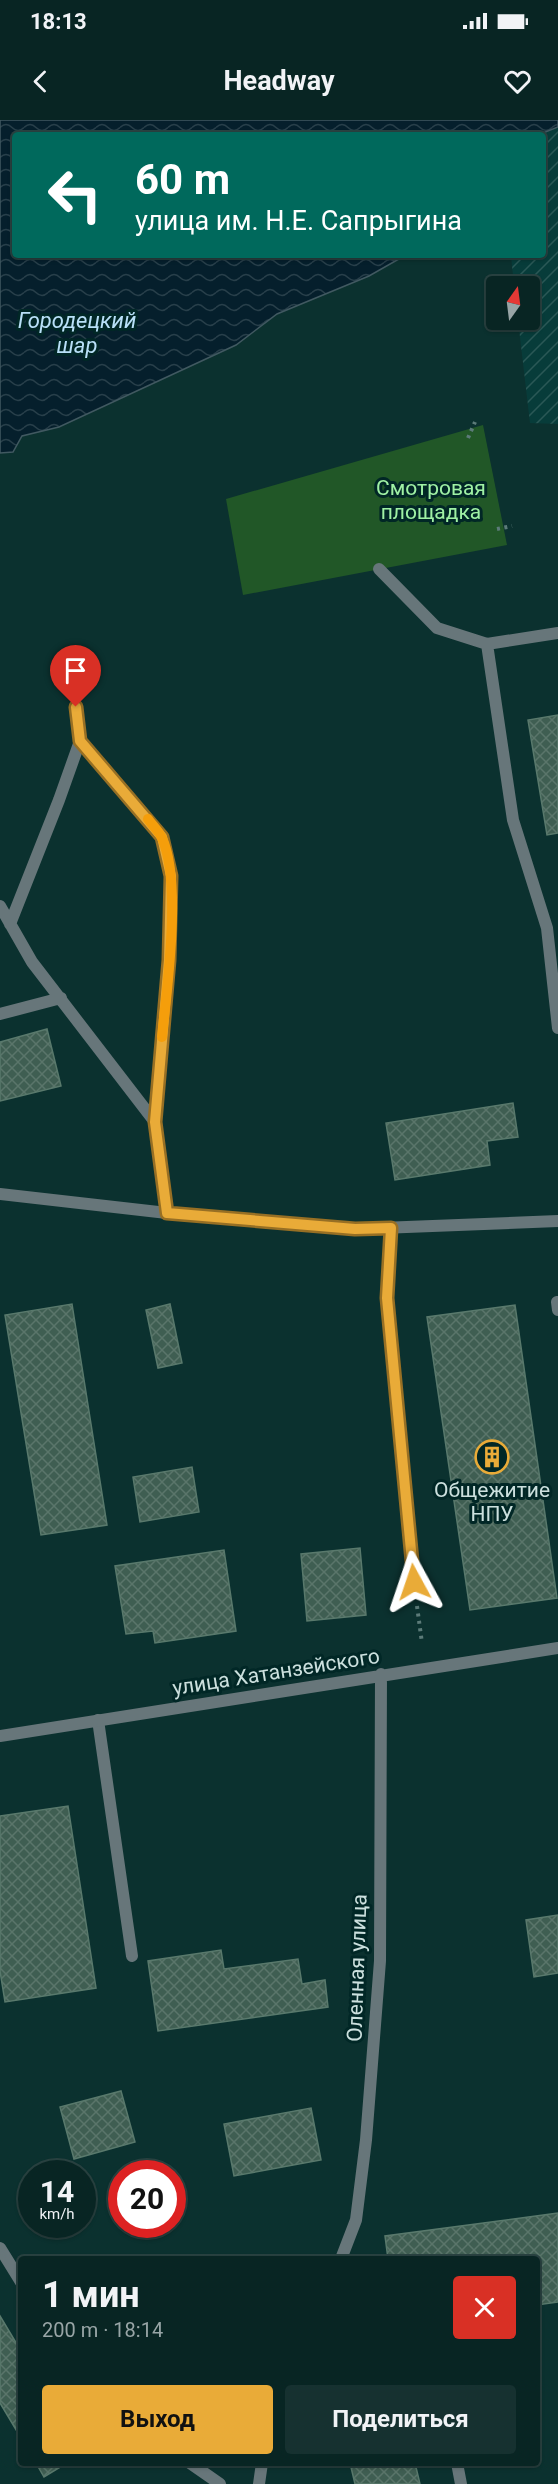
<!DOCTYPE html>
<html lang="ru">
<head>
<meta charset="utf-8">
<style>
  :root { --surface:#082523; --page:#163130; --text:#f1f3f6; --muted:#98a5a6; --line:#294241; --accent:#e9ab38 }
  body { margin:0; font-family:Roboto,sans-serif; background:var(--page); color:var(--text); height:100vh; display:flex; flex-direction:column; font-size:22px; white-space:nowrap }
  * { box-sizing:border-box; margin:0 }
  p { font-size:20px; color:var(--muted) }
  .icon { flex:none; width:33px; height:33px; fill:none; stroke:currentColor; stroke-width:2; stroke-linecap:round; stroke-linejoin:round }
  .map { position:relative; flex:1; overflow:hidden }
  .panel { position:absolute; left:18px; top:2136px; width:522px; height:210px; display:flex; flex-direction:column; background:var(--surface); border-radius:6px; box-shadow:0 2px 4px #0004,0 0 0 2px var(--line) }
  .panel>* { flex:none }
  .hud { position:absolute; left:12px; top:12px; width:534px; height:126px; border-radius:6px; box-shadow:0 2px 4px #0004,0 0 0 2px var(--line); background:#00695c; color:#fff; overflow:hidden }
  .needle { width:39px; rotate:14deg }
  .buttons { position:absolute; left:486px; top:156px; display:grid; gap:12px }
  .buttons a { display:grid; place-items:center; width:54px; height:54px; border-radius:6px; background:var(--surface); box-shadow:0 2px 4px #0004,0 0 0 2px var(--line); font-size:30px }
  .speed { position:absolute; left:18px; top:2040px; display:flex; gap:12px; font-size:30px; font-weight:700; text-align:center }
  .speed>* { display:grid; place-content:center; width:78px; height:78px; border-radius:50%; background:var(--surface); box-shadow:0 2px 4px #0004,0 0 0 2px var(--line); line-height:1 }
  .speed small { font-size:15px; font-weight:400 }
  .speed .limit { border:9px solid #d22; background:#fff; color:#111 }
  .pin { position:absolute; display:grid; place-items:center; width:51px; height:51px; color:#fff; margin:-62px -26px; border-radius:50% 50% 50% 0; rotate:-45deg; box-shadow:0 0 6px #0007 }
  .pin .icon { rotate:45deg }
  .me { position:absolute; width:66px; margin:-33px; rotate:355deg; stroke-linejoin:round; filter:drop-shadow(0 0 4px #0008) }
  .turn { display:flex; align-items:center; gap:21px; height:126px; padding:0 24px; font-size:27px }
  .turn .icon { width:78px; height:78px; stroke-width:2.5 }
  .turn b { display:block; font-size:42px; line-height:51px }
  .round { display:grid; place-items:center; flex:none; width:63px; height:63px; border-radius:6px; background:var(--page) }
  .summary { display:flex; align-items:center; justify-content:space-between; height:102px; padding:0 24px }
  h1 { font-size:36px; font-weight:700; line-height:45px }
  .primary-button { display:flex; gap:12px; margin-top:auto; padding:12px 24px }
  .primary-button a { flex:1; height:69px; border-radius:6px; background:var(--accent); color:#111; font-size:24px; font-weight:700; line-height:69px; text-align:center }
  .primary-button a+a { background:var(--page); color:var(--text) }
  .status { display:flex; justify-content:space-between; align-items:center; height:42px; padding:0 30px; background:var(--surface); direction:ltr }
  .status svg { height:16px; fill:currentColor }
  header { display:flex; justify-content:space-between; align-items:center; height:78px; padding:0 24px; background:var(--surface); font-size:27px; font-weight:700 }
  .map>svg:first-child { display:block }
</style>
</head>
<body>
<div class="status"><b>18:13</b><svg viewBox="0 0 49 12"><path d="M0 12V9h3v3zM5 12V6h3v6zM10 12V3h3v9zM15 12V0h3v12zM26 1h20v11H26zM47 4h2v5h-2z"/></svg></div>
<header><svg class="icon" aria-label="back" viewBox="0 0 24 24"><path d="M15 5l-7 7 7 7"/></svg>Headway<svg class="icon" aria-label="heart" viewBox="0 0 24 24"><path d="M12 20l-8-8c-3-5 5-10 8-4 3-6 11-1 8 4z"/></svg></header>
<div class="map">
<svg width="558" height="2364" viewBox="0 0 558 2364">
  <defs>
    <pattern id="industrial-furrows" width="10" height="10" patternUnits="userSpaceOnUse" patternTransform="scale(1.5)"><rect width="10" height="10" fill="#073c3a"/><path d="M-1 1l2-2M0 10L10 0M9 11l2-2" fill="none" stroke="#2a5856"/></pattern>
    <pattern id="water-waves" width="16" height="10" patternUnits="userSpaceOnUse" patternTransform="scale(1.5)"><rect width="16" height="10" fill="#051f2c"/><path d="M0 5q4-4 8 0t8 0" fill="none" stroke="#283f4a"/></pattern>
    <pattern id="building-cross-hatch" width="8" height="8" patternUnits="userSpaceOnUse" patternTransform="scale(1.5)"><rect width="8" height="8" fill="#3f5e52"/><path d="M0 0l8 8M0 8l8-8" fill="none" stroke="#5a756a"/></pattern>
  </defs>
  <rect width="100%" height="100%" fill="#0b312f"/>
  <path fill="url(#industrial-furrows)" d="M558 0V304L530 303 518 200H530V166H514L511 135H543V15H497Z"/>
  <path fill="#215727" d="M483 305 507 425 243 475 226 379Z"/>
  <path fill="url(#water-waves)" stroke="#415961" stroke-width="1.5" d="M0 0H558V7L538 15H15V135H406L369 156 277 194 236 225 59 307 22 316 13 332 0 333Z"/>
  <path fill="url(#building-cross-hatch)" stroke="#59796c" stroke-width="1.5" d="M558 595V713L547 715 528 600Z
    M47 909 61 966 0 981V922Z
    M513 983 518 1017 487 1021 490 1045 395 1060 386 1003Z
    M72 1184 107 1405 41 1415 5 1195Z
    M170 1184 182 1243 158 1248 146 1190Z
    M515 1185 557 1478 470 1490 427 1197Z
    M192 1347 199 1392 140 1402 133 1357Z
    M360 1428 366 1495 307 1501 301 1434Z
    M224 1430 236 1511 155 1523 153 1511 126 1514 115 1446Z
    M68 1686 96 1868 5 1882 0 1851V1696Z
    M558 1795V1853L534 1857 526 1800Z
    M221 1830 224 1849 298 1839 302 1864 325 1860 328 1887 158 1911 148 1841Z
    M121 1971 135 2022 74 2039 60 1987Z
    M311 1988 321 2040 234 2056 224 2004Z
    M558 2093V2182L537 2185V2139H388L385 2116Z
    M0 2196 21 2231V2318L0 2283Z
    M36 2343H67L44 2357Z
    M350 2343H415L420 2364H355Z"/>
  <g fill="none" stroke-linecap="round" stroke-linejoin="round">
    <path stroke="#5c7b79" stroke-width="4" stroke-dasharray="3 4.5" stroke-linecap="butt" d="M468 318 475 302
      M497 409 512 406
      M417 1486 422 1523"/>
    <path stroke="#67767a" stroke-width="12" d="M379 449 437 508 487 524
      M558 513 487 524 513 700 547 808 558 908
      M80 621 162 717 171 756 169 840 155 1002
      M0 786 32 842 155 1002 167 1093
      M10 804 59 680 80 621 76 587
      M0 894 61 878
      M391 1108 387 1178 414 1462
      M557 1182 558 1190
      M98 1600 132 1836
      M0 2128 21 2162
      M190 2343 220 2364
      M457 2343 461 2364"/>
    <path stroke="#67767a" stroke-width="12" d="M0 1074 167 1093 355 1109 558 1101"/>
    <path stroke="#67767a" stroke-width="12" d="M0 1616 558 1528
      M341 2139 356 2100 366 2020 380 1841 381 1554
      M259 2364 262 2343"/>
  </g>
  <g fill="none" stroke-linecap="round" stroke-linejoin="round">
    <g stroke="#976f24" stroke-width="15">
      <path id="route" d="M76 587 80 621 162 717 171 756 169 840 155 1002 167 1093 355 1109 391 1108 387 1178 414 1462"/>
    </g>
    <use href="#route" stroke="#e9ab38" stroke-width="10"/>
    <path stroke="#f59e0b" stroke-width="10" d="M148 699C152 705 159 711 162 718 182 762 167 867 162 917"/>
  </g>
  <defs>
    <g id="building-ring" transform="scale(1.725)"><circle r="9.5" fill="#012726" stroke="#e9ab38" stroke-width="1.5"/><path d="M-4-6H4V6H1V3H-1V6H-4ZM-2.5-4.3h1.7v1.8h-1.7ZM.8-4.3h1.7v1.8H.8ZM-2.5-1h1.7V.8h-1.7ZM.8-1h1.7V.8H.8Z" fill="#e9ab38"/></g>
  </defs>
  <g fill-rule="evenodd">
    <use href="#building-ring" x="492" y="1337"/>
  </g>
  <g text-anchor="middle" stroke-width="6" stroke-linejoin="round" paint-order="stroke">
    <g font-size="21" fill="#9ff1a4" stroke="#012726">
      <text x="431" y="375">Смотровая<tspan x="431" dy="24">площадка</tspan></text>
    </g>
    <g font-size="21" fill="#cce0de" stroke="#012726">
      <text x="492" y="1377">Общежитие<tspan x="492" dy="24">НПУ</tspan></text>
    </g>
    <g font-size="21" fill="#cce0de" stroke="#012726">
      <text transform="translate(276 1552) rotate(-9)" y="7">улица Хатанзейского</text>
      <text transform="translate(357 1848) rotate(-88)" y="7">Оленная улица</text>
    </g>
    <g font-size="22" font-style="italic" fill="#b9e0f8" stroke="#012726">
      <text x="77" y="208">Городецкий<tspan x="77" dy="25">шар</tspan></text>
    </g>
  </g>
</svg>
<div class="buttons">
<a><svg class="needle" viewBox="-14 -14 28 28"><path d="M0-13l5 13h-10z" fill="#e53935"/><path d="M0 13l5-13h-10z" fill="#98a5a6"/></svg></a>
</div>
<div class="speed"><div>14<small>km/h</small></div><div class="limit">20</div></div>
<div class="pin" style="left:76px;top:587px;background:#d93025"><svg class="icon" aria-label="arrive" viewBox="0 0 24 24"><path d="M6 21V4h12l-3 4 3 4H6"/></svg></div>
<svg class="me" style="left:414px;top:1462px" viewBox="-20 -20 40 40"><path d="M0-17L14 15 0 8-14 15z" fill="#e9ab38" stroke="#fff" stroke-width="4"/></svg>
<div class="hud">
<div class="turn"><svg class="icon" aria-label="left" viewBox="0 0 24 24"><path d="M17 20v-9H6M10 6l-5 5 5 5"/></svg><div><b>60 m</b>улица им. Н.Е. Сапрыгина</div></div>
</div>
<section class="panel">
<div class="summary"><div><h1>1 мин</h1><p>200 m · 18:14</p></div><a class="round" style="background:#d93025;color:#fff"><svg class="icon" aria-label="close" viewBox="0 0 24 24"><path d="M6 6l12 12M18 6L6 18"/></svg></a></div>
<div class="primary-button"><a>Выход</a><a>Поделиться</a></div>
</section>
</div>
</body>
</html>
